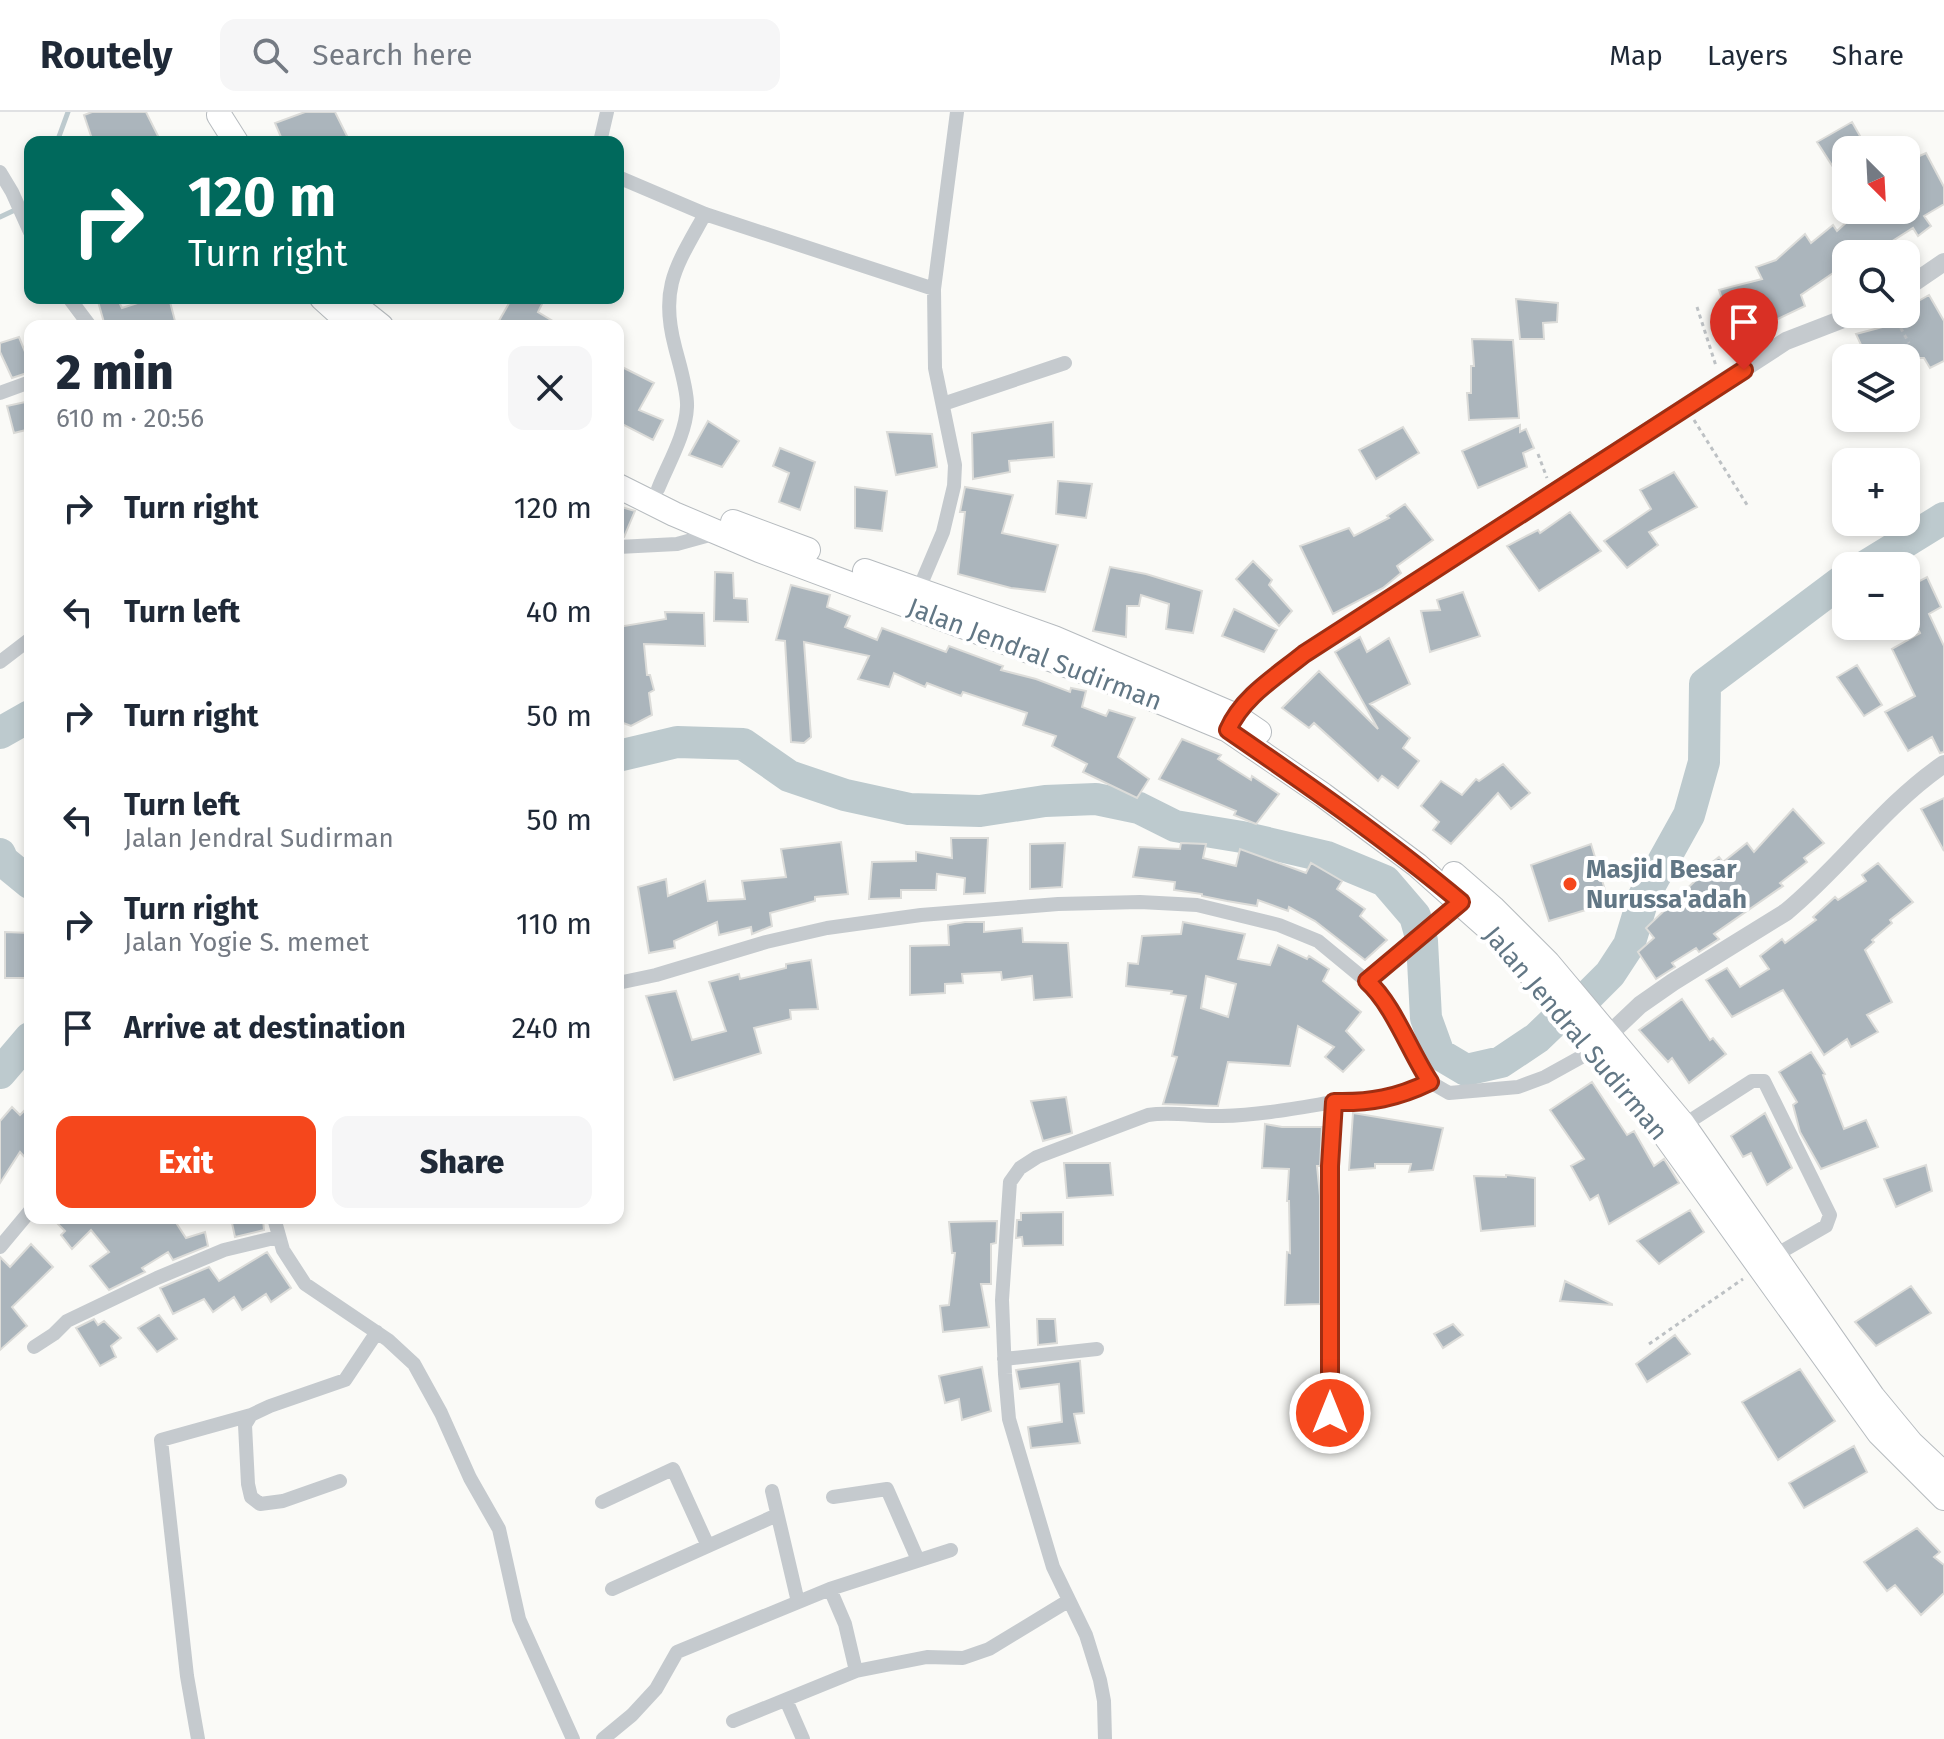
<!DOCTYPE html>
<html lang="en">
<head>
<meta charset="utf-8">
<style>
  :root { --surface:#fff; --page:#f6f6f7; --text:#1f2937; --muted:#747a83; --line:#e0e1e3; --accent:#f5471c }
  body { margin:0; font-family:"Fira Sans",sans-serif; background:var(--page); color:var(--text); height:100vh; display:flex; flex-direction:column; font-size:30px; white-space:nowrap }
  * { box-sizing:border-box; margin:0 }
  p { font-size:26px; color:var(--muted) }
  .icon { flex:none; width:44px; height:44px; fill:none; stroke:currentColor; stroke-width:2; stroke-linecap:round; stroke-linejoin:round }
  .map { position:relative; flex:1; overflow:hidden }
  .panel { position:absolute; left:24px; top:208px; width:600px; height:904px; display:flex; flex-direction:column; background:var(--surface); border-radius:16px; box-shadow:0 4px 12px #0003 }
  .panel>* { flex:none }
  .guide { position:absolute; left:24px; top:24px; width:600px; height:168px; border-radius:16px; box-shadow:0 4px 12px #0003; background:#00695c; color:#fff; overflow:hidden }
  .needle { width:52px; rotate:156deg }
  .fabs { position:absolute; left:1832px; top:24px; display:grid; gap:16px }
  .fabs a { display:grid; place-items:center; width:88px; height:88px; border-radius:16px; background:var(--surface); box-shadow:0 4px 12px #0003; font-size:40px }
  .pin { position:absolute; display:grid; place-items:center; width:68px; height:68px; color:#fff; margin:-82px -34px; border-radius:50% 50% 50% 0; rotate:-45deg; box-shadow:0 0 8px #0007 }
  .pin .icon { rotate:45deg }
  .me { position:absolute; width:88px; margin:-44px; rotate:0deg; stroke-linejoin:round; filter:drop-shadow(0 0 6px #0008) }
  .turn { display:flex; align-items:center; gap:28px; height:168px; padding:0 32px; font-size:36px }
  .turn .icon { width:104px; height:104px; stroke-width:2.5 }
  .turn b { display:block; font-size:56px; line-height:68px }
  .round { display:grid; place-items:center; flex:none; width:84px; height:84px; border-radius:16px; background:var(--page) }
  .summary { display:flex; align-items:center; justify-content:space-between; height:136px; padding:0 32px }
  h1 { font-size:48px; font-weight:800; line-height:60px }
  .button { display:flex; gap:16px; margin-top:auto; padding:16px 32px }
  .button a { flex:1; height:92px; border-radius:16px; background:var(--accent); color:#fff; font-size:32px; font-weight:800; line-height:92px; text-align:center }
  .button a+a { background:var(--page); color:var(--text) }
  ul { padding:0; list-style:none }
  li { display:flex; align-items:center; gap:24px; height:104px; padding:0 32px }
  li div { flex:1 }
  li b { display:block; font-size:30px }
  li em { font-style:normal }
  header { display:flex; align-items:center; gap:48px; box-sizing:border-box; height:112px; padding:0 40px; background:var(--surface); border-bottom:2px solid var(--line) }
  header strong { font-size:38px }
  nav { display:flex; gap:44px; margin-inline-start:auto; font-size:28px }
  .search { width:560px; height:72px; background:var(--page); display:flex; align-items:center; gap:20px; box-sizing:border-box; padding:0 28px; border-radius:16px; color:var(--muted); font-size:30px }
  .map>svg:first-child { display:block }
</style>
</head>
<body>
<header>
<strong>Routely</strong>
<div class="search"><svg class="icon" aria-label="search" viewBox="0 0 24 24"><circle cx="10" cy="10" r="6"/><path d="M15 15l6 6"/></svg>Search here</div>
<nav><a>Map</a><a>Layers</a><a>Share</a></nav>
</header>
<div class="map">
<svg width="1944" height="1627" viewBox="0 0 1944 1627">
  <rect width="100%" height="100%" fill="#fafaf7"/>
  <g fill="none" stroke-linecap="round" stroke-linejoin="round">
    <path stroke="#bdcace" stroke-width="5" d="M57 30 68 0
      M0 105 30 91"/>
    <path stroke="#bdcace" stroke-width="32" d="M1866 454 1944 406
      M0 621 30 604
      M618 644 677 630 743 632 789 664 845 683 909 697 980 699 1045 689 1096 687 1139 696 1175 714 1242 725 1327 745 1385 769 1415 804 1422 829 1426 906 1439 942 1466 958 1501 950 1537 926 1562 902 1581 891 1610 862 1629 833 1644 784 1689 703 1704 650 1705 572 1846 466
      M0 742 3 749 30 771
      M0 961 30 926"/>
  </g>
  <path fill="#abb5bc" stroke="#dcdcd9" stroke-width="2" fill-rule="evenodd" d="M92 0H146L161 30H93L84 3Z
    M305 0H335L350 30H323L320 26 310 30H283L275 11Z
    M1852 10 1868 38H1846V75L1817 30Z
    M1926 41 1944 75V92L1924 104 1931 114 1918 124 1913 116 1872 142H1846V172L1836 159 1801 183 1805 194 1736 227 1719 178 1762 167 1756 155 1776 148 1805 122 1811 131 1833 113 1837 119 1860 98H1906V50Z
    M1929 183 1944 209V249L1930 256 1924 246H1867L1856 222 1902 210 1897 202H1906V196Z
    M97 186H117L122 196 153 186H169L175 209 160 214H105Z
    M512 186H534L542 192 538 200 561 214H496Z
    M1516 187 1558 191 1557 210 1543 211 1544 227H1520Z
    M19 225 30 252V260L12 266 0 240V231Z
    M1472 227 1513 228 1519 306 1469 308 1467 281H1471V254H1474Z
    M618 253 654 271 639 298 663 308 653 328 618 310Z
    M30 289V317L14 321 7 294Z
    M708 309 739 329 722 355 689 343Z
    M1053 310 1054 345 1009 349 1010 360 973 367 972 321Z
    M1520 313V320L1526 317 1534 336 1523 341 1527 355 1478 376 1462 339Z
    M1403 315 1419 341 1376 367 1359 338Z
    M887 320 932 322 937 355 896 363Z
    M780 336 815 350 800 398 779 390 789 361 773 354Z
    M1674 360 1697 395 1649 420 1658 433 1627 456 1604 429 1651 397 1640 378Z
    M1058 369 1092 372 1086 406 1056 402Z
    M855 375 887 379 882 419 855 416Z
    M965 375 1013 383 1002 421 1058 433 1045 480 1011 476 958 462 965 400H960Z
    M1405 392 1433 428 1397 454 1401 461 1383 476 1333 502 1300 434 1349 416 1354 424 1389 406 1387 404Z
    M618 394 635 399 624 425H618Z
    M1570 400 1601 439 1539 479 1507 434 1538 418 1540 421Z
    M1253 449 1272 468 1269 473 1292 499 1279 514 1236 467Z
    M1110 455 1146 462 1202 479 1193 521 1166 517 1169 492 1141 483 1139 494H1127L1126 525 1093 519Z
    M715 460 733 461 734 486 747 487 748 510 714 509Z
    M1927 465 1941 495 1929 502 1944 534V640L1940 641 1932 625 1908 639 1885 600 1915 584 1892 537 1920 521 1906 493V476Z
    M791 473 830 483 827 495 850 504 845 515 877 528 882 516 946 540 949 534 1003 554 1001 558 1036 567 1070 580 1071 576 1086 579 1082 595 1106 604 1109 598 1135 606 1118 645 1149 667 1137 686 1083 660 1087 652 1052 634 1056 624 1023 613 1027 601 963 580 961 584 927 571 925 575 894 561 889 575 858 567 869 544 804 530 811 625 804 631 791 630 785 529 776 528Z
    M1463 480 1480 524 1430 540 1421 499 1440 498 1437 488Z
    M1234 497 1277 518 1264 540 1222 524Z
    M665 500 704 501 705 534 644 532 647 563H650L654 578 649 581 652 603 631 614 618 609V515L666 507Z
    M1360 525 1367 540 1389 526 1410 572 1370 592 1410 626 1403 636 1419 649 1398 676 1382 664 1378 669 1314 611 1309 616 1282 596 1319 559 1378 617 1335 540Z
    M1857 553 1882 593 1864 604 1837 565Z
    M1182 627 1221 643 1218 647 1251 668 1252 664 1279 682 1256 712 1234 703 1236 699 1159 667Z
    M1503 652 1530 681 1511 697 1498 681 1451 732 1433 718 1439 710 1421 694 1441 669 1462 683 1476 667 1479 669Z
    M1944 686V739L1921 697Z
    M1793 697 1824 731 1804 746 1807 750 1780 771 1783 774 1714 822 1719 827 1699 840 1696 836 1672 851 1675 855 1656 867 1638 840 1654 826 1646 816 1698 766 1696 763 1719 745 1723 750 1747 731 1754 740Z
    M951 726H988L985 781 964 782 965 766 937 762 936 778H901V786L869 787 872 750 916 749V740L952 746Z
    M841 730 848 782 815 785V789L770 801 772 814 752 822 751 815 719 823 717 810 674 829 675 836 649 841 638 775 666 767 668 784 705 769 708 789 745 787 742 769 786 765 781 737Z
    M1065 731 1062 775 1030 777V732Z
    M1181 731 1206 732 1203 746 1236 754 1240 737 1306 761 1311 751 1342 769 1337 777 1365 797 1360 804 1387 828 1365 848 1315 809 1289 795 1288 799 1258 788 1257 794 1227 789 1202 784V782L1174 778 1175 770 1133 765 1139 735 1180 737Z
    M1591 732 1609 791 1549 809 1531 753Z
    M1878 751 1913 790 1890 808 1892 811 1872 828 1874 830 1865 838 1892 890 1867 903 1878 920 1851 935 1847 927 1824 943 1783 878 1732 905 1706 868 1727 856 1740 875 1769 857 1760 844 1782 827 1785 831 1816 808 1813 805 1835 785 1838 788 1866 769 1862 763Z
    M965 810H984V820L1022 816 1023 830 1068 831 1072 885 1034 888 1032 864 1002 868 1001 860 962 862 963 871 945 872V881L910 883V834L949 833 948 813Z
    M1183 810 1245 822 1238 847 1270 853 1278 833 1307 847 1309 844 1329 857 1323 869 1361 900 1346 919 1364 938 1343 960 1325 945 1334 935 1298 914 1290 954 1228 950 1218 994 1163 992 1177 945 1172 944 1186 884 1171 882 1172 879 1126 874 1128 851 1138 852 1142 824 1181 822ZM1206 864 1236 872 1228 905 1201 896Z
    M5 820 30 821V866H5Z
    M811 848 818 897 790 898 791 907 754 916 761 941 674 968 646 884 676 879 692 928 726 919 709 870 739 862 740 867 786 856V852Z
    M1682 887 1710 928 1713 926 1726 942 1689 971 1672 946 1668 950 1639 918Z
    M1811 940 1825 962 1823 963 1844 1017 1866 1008 1878 1035 1821 1057 1800 1020 1793 993 1797 990 1779 960Z
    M1592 970 1627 1023 1634 1019 1654 1054 1664 1047 1679 1071 1609 1112 1598 1083 1590 1088 1571 1054 1584 1047 1550 998Z
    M1066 985 1072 1021 1043 1029 1031 989Z
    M30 993V1051L20 1040 0 1071V1009L12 995 20 1003Z
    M1353 1001 1443 1016 1433 1058 1409 1060 1411 1052H1375V1056L1349 1058Z
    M1765 1001 1792 1056 1767 1073 1751 1041 1743 1045 1731 1024Z
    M1265 1012 1282 1015H1322L1320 1054H1317L1320 1084V1192L1285 1193 1287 1140 1290 1141 1289 1089H1287L1289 1057 1262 1056Z
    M1064 1051H1110L1113 1083 1067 1086Z
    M1926 1053 1932 1079 1896 1095 1884 1067Z
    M1506 1063 1535 1066V1114L1481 1119 1474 1064 1506 1065Z
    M1690 1098 1704 1120 1659 1152 1637 1129Z
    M1063 1100V1133L1023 1134 1022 1125 1016 1126 1017 1108H1021V1101Z
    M52 1106H173L186 1126 205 1120 208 1134 173 1148 168 1140 142 1156 145 1160 109 1178 90 1154 109 1140 91 1118 72 1137 61 1123 65 1119Z
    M237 1106 263 1107 264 1118 235 1125 232 1111H237Z
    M997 1109 996 1131 991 1132V1172H981L989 1215 943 1220 940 1194 949 1193 955 1141H952L949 1110Z
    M31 1132 53 1155 12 1195 27 1214 0 1238V1145L10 1155Z
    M267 1140 291 1176 271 1190 266 1182 242 1198 234 1185 213 1200 204 1187 173 1202 160 1176 209 1155 219 1169Z
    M1565 1169 1612 1192V1193L1560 1189Z
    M1911 1174 1931 1201 1876 1234 1855 1210Z
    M159 1203 177 1227 157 1240 138 1216Z
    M94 1207 98 1213 104 1209 121 1226 111 1234 116 1245 100 1254 76 1216Z
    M1037 1207H1055L1057 1231 1038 1233Z
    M1453 1212 1463 1223 1443 1236 1434 1222Z
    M1675 1223 1690 1242 1647 1270 1636 1252Z
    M1080 1249 1084 1301 1074 1302 1080 1331 1031 1336 1028 1315 1062 1310 1059 1272 1020 1277 1016 1258Z
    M982 1255 991 1299 962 1308 959 1287 945 1291 939 1264Z
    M1800 1257 1835 1309 1778 1348 1742 1290Z
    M1854 1334 1867 1360 1804 1396 1789 1371Z
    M1917 1416 1940 1440 1934 1445 1944 1453V1481L1921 1503 1895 1473 1887 1479 1864 1450Z"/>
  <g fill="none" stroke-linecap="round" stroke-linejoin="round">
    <g stroke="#b6bbbf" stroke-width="26">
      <path id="trunk" d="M219 3 236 30
        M322 186 353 214
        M346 186 381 214
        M618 374 674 402 759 438 1117 572 1228 618 1323 683 1417 753 1497 824 1552 887 1664 1022 1879 1321 1944 1386
        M733 410 808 438
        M865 459 1054 526 1234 603 1259 620
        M1454 762 1493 796 1548 851 1683 1012 1873 1285 1911 1331 1944 1362"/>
    </g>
    <path stroke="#bdc1c4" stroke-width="3" stroke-dasharray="4 4" stroke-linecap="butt" d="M1697 195 1716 254
      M1893 202 1909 231
      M1694 308 1749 396
      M1538 342 1547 366
      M1649 1232 1743 1167"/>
    <path stroke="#c5cace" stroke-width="14" d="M600 30 607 0
      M0 60 12 80 30 120
      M618 65 705 102 934 177
      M69 186 90 214
      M0 281 30 270
      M943 292 1065 251
      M658 377C668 352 686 322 687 295 688 279 679 251 675 235 659 175 677 153 705 102
      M618 435 677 432 717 421
      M918 479 943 420 954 374 955 353 935 256 934 177 957 0
      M0 550 30 527
      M1367 869 1465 787
      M618 871 656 863 766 830 827 816 921 803 1058 792 1140 790 1197 793 1279 813 1318 829 1375 876 1430 970 1449 981 1518 975 1545 965 1592 939
      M1679 1016 1752 969H1764L1830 1103 1826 1114 1774 1144
      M274 1106 283 1138 305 1172 388 1228 414 1252 441 1301 470 1366 499 1417 519 1507 573 1627
      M0 1135 30 1099
      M34 1235 54 1222 67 1209 157 1166 224 1138 278 1125
      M1004 1247 1097 1237
      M1330 1301V1054L1334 990C1369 991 1397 986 1430 970
      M340 1369 283 1389 260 1392 251 1385 248 1372 245 1313 251 1303 270 1294 345 1268 377 1220
      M772 1379 798 1490
      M833 1385 887 1377 918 1448
      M602 1390 673 1357 708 1434
      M612 1477 777 1403
      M830 1477 845 1512 856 1559
      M786 1588 803 1627
      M733 1609 856 1559 927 1545 963 1546 989 1537 1068 1489
      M198 1627 187 1564 161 1328 251 1303
      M603 1627 632 1603 656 1577 677 1540 830 1477 951 1438
      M1105 1627 1104 1589 1100 1568 1086 1523 1053 1455 1009 1307 1005 1262 1002 1188 1010 1070 1020 1056 1037 1045 1148 1003C1173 999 1197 1005 1222 1004 1260 1003 1297 996 1334 990"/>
    <path stroke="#c5cace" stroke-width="18" d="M1906 176 1944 150
      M1230 613C1242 583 1279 562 1304 542L1786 229 1856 202
      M1600 931 1640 893 1673 870 1786 800C1842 754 1884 693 1944 652"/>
    <use href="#trunk" stroke="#fff" stroke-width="24"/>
  </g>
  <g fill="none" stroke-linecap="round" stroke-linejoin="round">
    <g stroke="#9f2e12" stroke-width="20">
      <path id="route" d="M1330 1301V1054L1334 990C1370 991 1397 986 1430 970 1410 940 1393 892 1367 869L1461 790C1387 728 1308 673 1228 618 1242 585 1277 564 1304 542L1744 258"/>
    </g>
    <use href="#route" stroke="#f5471c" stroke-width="14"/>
  </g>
  <circle fill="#f5471c" stroke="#fff" stroke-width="3" cx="1570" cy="772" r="8"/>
  <g text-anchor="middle" stroke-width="8" stroke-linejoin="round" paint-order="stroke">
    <g font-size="26" fill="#627785" stroke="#fff">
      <text transform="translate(1035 542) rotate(21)" y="9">Jalan Jendral Sudirman</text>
      <text transform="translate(1576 921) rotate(50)" y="9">Jalan Jendral Sudirman</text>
    </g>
    <g font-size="26" font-weight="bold" fill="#627785" stroke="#fff" text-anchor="start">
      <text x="1586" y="766">Masjid Besar<tspan x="1586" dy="30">Nurussa'adah</tspan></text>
    </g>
  </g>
</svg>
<div class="fabs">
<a><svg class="needle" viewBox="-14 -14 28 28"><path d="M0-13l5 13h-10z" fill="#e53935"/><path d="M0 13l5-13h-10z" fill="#747a83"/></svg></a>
<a><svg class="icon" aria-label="search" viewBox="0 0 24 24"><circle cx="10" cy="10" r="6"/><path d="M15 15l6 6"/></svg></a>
<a><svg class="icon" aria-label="layers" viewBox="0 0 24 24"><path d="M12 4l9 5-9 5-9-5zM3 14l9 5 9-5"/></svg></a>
<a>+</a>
<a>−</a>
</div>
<div class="pin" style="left:1744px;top:258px;background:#d93025"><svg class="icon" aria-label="arrive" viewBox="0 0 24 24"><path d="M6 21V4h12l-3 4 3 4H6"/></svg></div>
<svg class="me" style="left:1330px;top:1301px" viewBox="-20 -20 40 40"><circle r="17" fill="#f5471c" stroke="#fff" stroke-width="3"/><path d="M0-11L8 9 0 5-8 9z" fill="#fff"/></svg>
<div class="guide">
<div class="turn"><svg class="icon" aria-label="right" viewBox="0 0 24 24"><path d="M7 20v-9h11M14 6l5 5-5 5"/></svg><div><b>120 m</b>Turn right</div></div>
</div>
<section class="panel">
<div class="summary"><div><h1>2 min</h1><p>610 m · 20:56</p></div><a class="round"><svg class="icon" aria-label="close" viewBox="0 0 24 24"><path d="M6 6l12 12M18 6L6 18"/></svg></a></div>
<ul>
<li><svg class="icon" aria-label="right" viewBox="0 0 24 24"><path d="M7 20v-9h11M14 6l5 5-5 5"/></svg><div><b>Turn right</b></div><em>120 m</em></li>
<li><svg class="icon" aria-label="left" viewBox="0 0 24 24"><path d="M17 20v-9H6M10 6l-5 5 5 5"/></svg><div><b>Turn left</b></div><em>40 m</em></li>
<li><svg class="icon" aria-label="right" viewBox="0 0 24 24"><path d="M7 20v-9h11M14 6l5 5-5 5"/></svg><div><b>Turn right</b></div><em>50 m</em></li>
<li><svg class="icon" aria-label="left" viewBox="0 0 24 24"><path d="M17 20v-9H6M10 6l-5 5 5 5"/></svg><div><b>Turn left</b><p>Jalan Jendral Sudirman</p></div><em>50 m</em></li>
<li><svg class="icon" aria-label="right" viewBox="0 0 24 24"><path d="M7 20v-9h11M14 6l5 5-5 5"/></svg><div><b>Turn right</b><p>Jalan Yogie S. memet</p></div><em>110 m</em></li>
<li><svg class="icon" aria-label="arrive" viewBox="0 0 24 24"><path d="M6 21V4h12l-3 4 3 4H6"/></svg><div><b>Arrive at destination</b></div><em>240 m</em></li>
</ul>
<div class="button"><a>Exit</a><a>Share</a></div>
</section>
</div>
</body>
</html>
